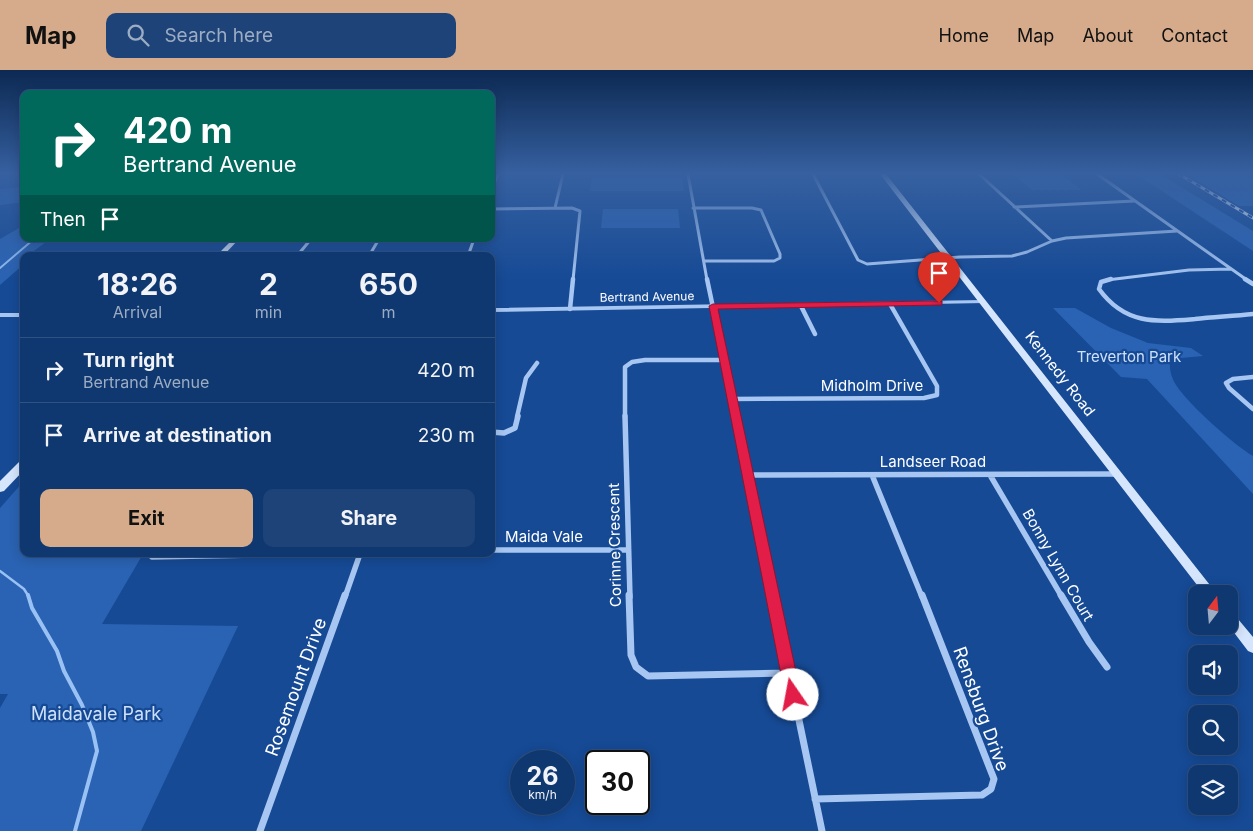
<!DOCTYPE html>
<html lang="en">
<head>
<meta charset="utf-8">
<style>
  :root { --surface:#103870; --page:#1e4378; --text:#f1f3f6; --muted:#9cacc3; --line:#305283; --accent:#d6ab8b }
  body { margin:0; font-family:Inter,sans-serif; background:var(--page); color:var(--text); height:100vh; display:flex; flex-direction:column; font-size:19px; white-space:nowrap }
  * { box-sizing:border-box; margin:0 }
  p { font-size:16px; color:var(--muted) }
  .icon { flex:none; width:28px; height:28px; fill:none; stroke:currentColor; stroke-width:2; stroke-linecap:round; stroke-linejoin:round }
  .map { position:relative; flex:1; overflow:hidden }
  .sheet { position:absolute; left:20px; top:182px; width:475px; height:305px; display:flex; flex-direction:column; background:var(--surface); border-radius:10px; box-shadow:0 2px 12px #0003,0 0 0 1px var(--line) }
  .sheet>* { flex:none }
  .top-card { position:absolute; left:20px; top:20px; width:475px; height:152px; border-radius:10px; box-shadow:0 2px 12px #0003,0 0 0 1px var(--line); background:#00695c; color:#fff; overflow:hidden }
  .needle { width:32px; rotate:16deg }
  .buttons { position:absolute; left:1188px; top:515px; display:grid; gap:10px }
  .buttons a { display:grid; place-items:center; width:50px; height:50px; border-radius:10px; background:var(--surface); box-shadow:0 2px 12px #0003,0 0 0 1px var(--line); font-size:25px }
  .speed { position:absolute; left:510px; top:680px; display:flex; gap:10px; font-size:25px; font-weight:700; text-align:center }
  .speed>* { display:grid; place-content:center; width:65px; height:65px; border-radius:50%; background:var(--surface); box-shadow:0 2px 12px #0003,0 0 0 1px var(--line); line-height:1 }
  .speed small { font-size:12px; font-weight:400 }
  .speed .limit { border:2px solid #111; border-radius:8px; background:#fff; color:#111 }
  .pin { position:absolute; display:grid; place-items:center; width:42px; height:42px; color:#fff; margin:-51px -21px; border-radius:50% 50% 50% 0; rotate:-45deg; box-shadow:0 0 5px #0007 }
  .pin .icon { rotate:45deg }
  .me { position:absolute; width:55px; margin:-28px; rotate:348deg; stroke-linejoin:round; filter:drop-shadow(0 0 4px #0008) }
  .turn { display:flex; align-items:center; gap:18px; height:105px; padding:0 20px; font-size:22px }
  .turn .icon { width:65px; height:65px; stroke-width:2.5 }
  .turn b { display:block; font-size:35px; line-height:42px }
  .then { display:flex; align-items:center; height:48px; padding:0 20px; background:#0003; gap:10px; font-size:19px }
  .eta { display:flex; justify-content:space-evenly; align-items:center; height:85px; text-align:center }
  .eta b { font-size:30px; font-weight:700; line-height:35px }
  .primary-button { display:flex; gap:10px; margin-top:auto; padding:10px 20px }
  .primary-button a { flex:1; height:58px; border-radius:10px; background:var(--accent); color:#111; font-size:20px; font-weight:700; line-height:58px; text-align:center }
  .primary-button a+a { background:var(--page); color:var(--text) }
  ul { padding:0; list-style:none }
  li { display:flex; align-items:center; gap:15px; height:65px; padding:0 20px; border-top:1px solid var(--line) }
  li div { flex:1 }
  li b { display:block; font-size:19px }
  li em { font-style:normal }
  header { display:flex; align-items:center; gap:30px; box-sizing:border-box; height:70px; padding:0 25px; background:var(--accent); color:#111 }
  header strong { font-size:24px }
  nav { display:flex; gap:28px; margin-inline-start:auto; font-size:18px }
  .search { width:350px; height:45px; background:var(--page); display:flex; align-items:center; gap:12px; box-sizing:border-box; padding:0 18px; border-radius:10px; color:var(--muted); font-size:19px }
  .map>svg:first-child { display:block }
</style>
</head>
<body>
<header>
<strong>Map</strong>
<div class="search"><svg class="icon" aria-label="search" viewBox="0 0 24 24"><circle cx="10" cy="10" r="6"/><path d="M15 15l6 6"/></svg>Search here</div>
<nav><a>Home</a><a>Map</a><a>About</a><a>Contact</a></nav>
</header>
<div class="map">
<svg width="1253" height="761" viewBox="0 0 1253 761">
  <rect width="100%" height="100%" fill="#164a95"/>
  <path fill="#2a63b3" d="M1013 104H1062L1081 120H1032Z
    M1136 104H1160L1253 161V181Z
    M1186 104H1253V136H1239Z
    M592 108H682L684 121H590Z
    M24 117V132L0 135V119Z
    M603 139H678L680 158H601Z
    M24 150V169H50L27 186H24V194L0 215V169L19 158Z
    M1053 238H1075L1111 258 1148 273 1191 278 1203 286 1170 289C1169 299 1171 307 1176 315 1189 335 1233 374 1253 386V424L1147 309 1121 307Z
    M23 412 24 484H143L102 554 238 556 141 761H0V638L8 624H0V438Z"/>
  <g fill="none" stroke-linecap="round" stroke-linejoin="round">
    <path stroke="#99c1f4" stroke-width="2" d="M0 198 34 169"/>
    <path stroke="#99c1f4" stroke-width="2.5" d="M0 501 24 519 29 527"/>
    <path stroke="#99c1f4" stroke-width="4" d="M28 525 32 538 57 581 64 601 82 635 93 662 97 681 75 761"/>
    <path stroke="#a7c6f1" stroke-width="3" d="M688 104 707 210
      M813 104 858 190 867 194 960 187 1012 186 1027 182 1052 171 1066 168 1177 161
      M979 104 1052 171
      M1097 104 1247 210
      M491 121 498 104
      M1014 137 1134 131
      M555 138 563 104
      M693 138H752L761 140 780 184V188L774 191H705
      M491 139 572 138 580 141 573 210
      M297 186 311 169
      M369 186 379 169
      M468 186 474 169
      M1107 210 1189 200 1231 199"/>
    <path stroke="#a7c6f1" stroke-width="4.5" d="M707 209 736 347
      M1111 209 1101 212 1099 219C1125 255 1156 252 1195 249 1215 247 1234 246 1253 244
      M1245 209 1253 214
      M801 236 815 264
      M570 239 573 209
      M1253 307 1233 309 1226 313 1229 318 1253 339
      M732 329 924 328 937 325V316L890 234
      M517 347 526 308 537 293
      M625 347V297L632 292 645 290H724"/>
    <path stroke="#a7c6f1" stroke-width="5.5" d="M625 346 630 527
      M736 346 773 527
      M491 362 504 363 515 358 518 346
      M748 405 1117 404
      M872 405 922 527
      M990 405 1062 527
      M491 480H627
      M152 487 318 484
      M345 527 360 484"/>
    <path stroke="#a7c6f1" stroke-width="7" d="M629 525 631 585 636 597 648 606 788 603
      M773 525 822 761
      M1061 525 1089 572 1107 597
      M815 729 982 725 991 719 994 709 922 525
      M260 761 345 525"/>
    <path fill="#a7c6f1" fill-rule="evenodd" d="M983 230 985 231V233L491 242V238Z
      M0 243H24V247H0Z"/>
    <path fill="#d5e5fc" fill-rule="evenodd" d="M880 104H886L1217 524H1204Z
      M233 169H239L223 186H216Z
      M24 390V400L4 421 0 422V411L20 391Z
      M1229 542 1233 543 1253 567V583L1248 581 1229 556Z"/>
    <g stroke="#fff" stroke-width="3">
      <path id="rail" d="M1179 104 1253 148"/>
    </g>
    <use href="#rail" stroke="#164a95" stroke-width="2" stroke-dasharray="5" stroke-linecap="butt"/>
  </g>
  <linearGradient id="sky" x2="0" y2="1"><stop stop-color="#0c2952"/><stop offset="0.49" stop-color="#3660a0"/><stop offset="1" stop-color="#3660a0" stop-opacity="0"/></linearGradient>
  <rect width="1253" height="211" fill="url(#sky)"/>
  <path fill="#e11d48" stroke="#92132f" d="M939 231H942V235L718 239 801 625 799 631 793 633 788 631 785 625 709 236 713 234Z"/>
  <g text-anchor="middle" stroke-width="4.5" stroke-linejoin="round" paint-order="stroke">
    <g font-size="12" fill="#fff" stroke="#164a95">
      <text transform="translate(647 227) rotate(-1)" y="4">Bertrand Avenue</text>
    </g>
    <g font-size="15" fill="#cee1fc" stroke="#164a95">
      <text x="1129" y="292">Treverton Park</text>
    </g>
    <g font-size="15" fill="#fff" stroke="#164a95">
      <text transform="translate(1060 304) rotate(52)" y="5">Kennedy Road</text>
      <text x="872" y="321">Midholm Drive</text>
      <text x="933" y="397">Landseer Road</text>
      <text x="544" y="472">Maida Vale</text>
      <text transform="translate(615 475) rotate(-91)" y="5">Corinne Crescent</text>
      <text transform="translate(1058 495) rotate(60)" y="5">Bonny Lynn Court</text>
    </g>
    <g font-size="18" fill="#fff" stroke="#164a95">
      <text transform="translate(296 617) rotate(-70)" y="6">Rosemount Drive</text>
      <text transform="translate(981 639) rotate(70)" y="6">Rensburg Drive</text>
    </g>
    <g font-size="18" fill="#cee1fc" stroke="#164a95">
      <text x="96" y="650">Maidavale Park</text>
    </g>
  </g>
</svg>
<div class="buttons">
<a><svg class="needle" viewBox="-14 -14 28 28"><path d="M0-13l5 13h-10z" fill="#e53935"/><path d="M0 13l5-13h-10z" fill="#9cacc3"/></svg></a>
<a><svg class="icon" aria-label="sound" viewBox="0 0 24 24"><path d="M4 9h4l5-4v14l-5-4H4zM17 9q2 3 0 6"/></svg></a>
<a><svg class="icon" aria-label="search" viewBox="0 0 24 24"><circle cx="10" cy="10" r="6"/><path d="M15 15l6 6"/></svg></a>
<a><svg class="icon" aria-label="layers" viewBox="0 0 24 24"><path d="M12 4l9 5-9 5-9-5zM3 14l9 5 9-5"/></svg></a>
</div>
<div class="speed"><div>26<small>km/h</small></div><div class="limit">30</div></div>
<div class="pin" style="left:939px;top:233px;background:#d93025"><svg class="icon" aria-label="arrive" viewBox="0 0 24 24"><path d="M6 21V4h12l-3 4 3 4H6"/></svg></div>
<svg class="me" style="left:793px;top:625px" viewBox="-20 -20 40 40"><circle r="19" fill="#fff"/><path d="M0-13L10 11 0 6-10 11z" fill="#e11d48"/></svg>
<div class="top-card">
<div class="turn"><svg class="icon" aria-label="right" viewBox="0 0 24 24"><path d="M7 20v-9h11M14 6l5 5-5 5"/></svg><div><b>420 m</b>Bertrand Avenue</div></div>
<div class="then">Then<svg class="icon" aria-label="arrive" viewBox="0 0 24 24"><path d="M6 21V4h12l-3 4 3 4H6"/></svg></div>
</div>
<section class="sheet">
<div class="eta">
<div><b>18:26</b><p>Arrival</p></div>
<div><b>2</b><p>min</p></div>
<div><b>650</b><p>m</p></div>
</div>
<ul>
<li><svg class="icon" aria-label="right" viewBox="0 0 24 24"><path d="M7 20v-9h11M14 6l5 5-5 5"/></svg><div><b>Turn right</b><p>Bertrand Avenue</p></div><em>420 m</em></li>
<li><svg class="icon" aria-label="arrive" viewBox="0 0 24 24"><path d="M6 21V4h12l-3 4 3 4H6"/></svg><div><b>Arrive at destination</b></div><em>230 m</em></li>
</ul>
<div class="primary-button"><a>Exit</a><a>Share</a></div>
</section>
</div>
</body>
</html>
